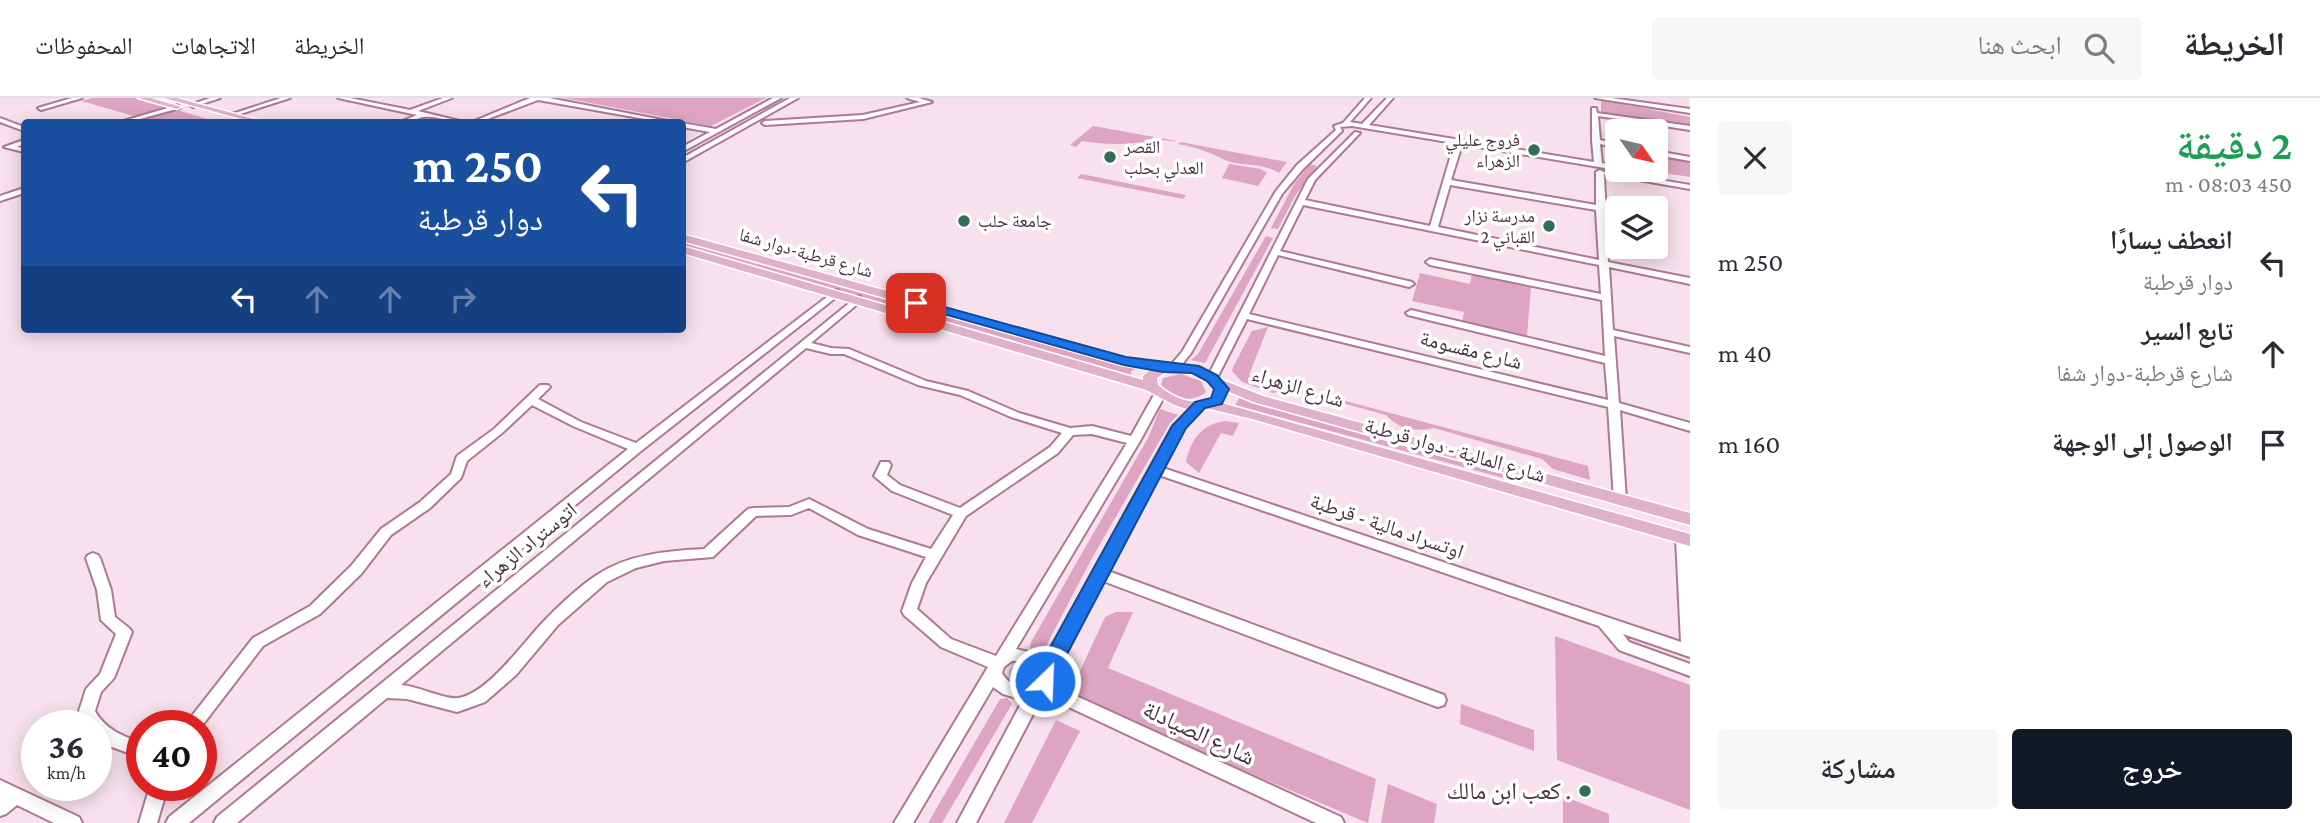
<!DOCTYPE html>
<html lang="ar">
<head>
<meta charset="utf-8">
<style>
  :root { --surface:#fff; --page:#f7f7f7; --text:#2b2b33; --muted:#7c7c81; --line:#e1e1e2; --accent:#111827 }
  body { margin:0; font-family:"Crimson Pro","Noto Naskh Arabic",serif; background:var(--page); color:var(--text); direction:rtl; height:100vh; display:flex; flex-direction:column; font-size:26px; white-space:nowrap }
  * { box-sizing:border-box; margin:0 }
  p { font-size:23px; color:var(--muted) }
  .icon { flex:none; width:38px; height:38px; fill:none; stroke:currentColor; stroke-width:2; stroke-linecap:round; stroke-linejoin:round }
  .map { position:relative; flex:1; overflow:hidden; direction:ltr }
  .drawer { display:flex; flex-direction:column; background:var(--surface); width:630px }
  .drawer>* { flex:none }
  .banner { position:absolute; left:21px; top:21px; width:665px; height:214px; border-radius:7px; box-shadow:0 4px 18px #0003; direction:rtl; background:#1a4fa0; color:#fff; overflow:hidden }
  .needle { width:46px; rotate:124deg }
  .controls { position:absolute; left:1605px; top:21px; display:grid; gap:14px }
  .controls a { display:grid; place-items:center; width:63px; height:63px; border-radius:7px; background:var(--surface); box-shadow:0 4px 18px #0003; font-size:35px }
  .speed { position:absolute; left:21px; top:612px; display:flex; gap:14px; font-size:35px; font-weight:700; text-align:center }
  .speed>* { display:grid; place-content:center; width:91px; height:91px; border-radius:50%; background:var(--surface); box-shadow:0 4px 18px #0003; line-height:1 }
  .speed small { font-size:18px; font-weight:400 }
  .speed .limit { border:10px solid #d22; background:#fff; color:#111 }
  .pin { position:absolute; display:grid; place-items:center; width:60px; height:60px; color:#fff; margin:-30px; border-radius:14px; box-shadow:0 4px 10px #0006 }
  .me { position:absolute; width:77px; margin:-38px; rotate:24deg; stroke-linejoin:round; filter:drop-shadow(0 0 5px #0008) }
  .turn { display:flex; align-items:center; gap:24px; height:147px; padding:0 28px; font-size:32px }
  .turn .icon { width:91px; height:91px; stroke-width:2.5 }
  .turn b { display:block; font-size:49px; line-height:60px }
  .lanes { display:flex; align-items:center; height:66px; padding:0 28px; background:#0003; justify-content:center; gap:35px; direction:ltr }
  .lanes .off { opacity:.35 }
  .round { display:grid; place-items:center; flex:none; width:74px; height:74px; border-radius:7px; background:var(--page) }
  .summary { display:flex; align-items:center; justify-content:space-between; height:119px; padding:0 28px }
  h1 { font-size:42px; font-weight:600; line-height:52px; color:#1e9e55 }
  .action { display:flex; gap:14px; margin-top:auto; padding:14px 28px }
  .action a { flex:1; height:80px; border-radius:7px; background:var(--accent); color:#fff; font-size:28px; font-weight:600; line-height:80px; text-align:center }
  .action a+a { background:var(--page); color:var(--text) }
  ul { padding:0; list-style:none }
  li { display:flex; align-items:center; gap:21px; height:91px; padding:0 28px }
  li div { flex:1 }
  li b { display:block; font-size:26px }
  li em { font-style:normal }
  header { display:flex; align-items:center; gap:42px; box-sizing:border-box; height:98px; padding:0 35px; background:var(--surface); border-bottom:2px solid var(--line) }
  header strong { font-size:33px }
  nav { display:flex; gap:38px; margin-inline-start:auto; font-size:24px }
  .search { width:490px; height:63px; background:var(--page); display:flex; align-items:center; gap:18px; box-sizing:border-box; padding:0 24px; border-radius:7px; color:var(--muted); font-size:26px }
  main { display:flex; flex:1; min-height:0 }
  .map>svg:first-child { display:block }
</style>
</head>
<body>
<header>
<strong>الخريطة</strong>
<div class="search"><svg class="icon" aria-label="search" viewBox="0 0 24 24"><circle cx="10" cy="10" r="6"/><path d="M15 15l6 6"/></svg>ابحث هنا</div>
<nav><a>الخريطة</a><a>الاتجاهات</a><a>المحفوظات</a></nav>
</header>
<main>
<section class="drawer">
<div class="summary"><div><h1>2 دقيقة</h1><p>450 m · 08:03</p></div><a class="round"><svg class="icon" aria-label="close" viewBox="0 0 24 24"><path d="M6 6l12 12M18 6L6 18"/></svg></a></div>
<ul>
<li><svg class="icon" aria-label="left" viewBox="0 0 24 24"><path d="M17 20v-9H6M10 6l-5 5 5 5"/></svg><div><b>انعطف يسارًا</b><p>دوار قرطبة</p></div><em>250 m</em></li>
<li><svg class="icon" aria-label="ahead" viewBox="0 0 24 24"><path d="M12 20V5M6 11l6-6 6 6"/></svg><div><b>تابع السير</b><p>شارع قرطبة-دوار شفا</p></div><em>40 m</em></li>
<li><svg class="icon" aria-label="arrive" viewBox="0 0 24 24"><path d="M6 21V4h12l-3 4 3 4H6"/></svg><div><b>الوصول إلى الوجهة</b></div><em>160 m</em></li>
</ul>
<div class="action"><a>خروج</a><a>مشاركة</a></div>
</section>
<div class="map">
<svg width="1690" height="725" viewBox="0 0 1690 725">
  <rect width="100%" height="100%" fill="#f8e1ec"/>
  <path fill="#dda5c1" d="M92 0H135L167 9 134 18 81 3Z
    M564 0H766L711 28Z
    M1601 2 1690 19V28L1601 15Z
    M177 12 218 24H158L145 21Z
    M1093 28 1177 43C1170 44 1162 41 1155 42 1131 47 1105 47 1082 43L1076 49 1070 47Z
    M1180 44 1287 64 1279 75C1262 64 1242 69 1225 62 1209 54 1196 49 1178 46Z
    M1656 57 1690 62V79L1643 72H1656Z
    M1229 66 1261 71 1267 75 1258 88 1222 80Z
    M1310 66 1317 68 1295 98 1278 131 1271 130 1294 86Z
    M1081 76 1186 97 1183 101 1077 80Z
    M1266 138 1273 140 1205 265 1191 262 1198 256Z
    M683 143 1123 269 1136 271 1131 273V277L683 147Z
    M1420 175 1470 186 1472 176 1531 188 1527 239 1462 224 1464 214 1412 203Z
    M1268 229 1249 277 1588 368 1590 382 1553 371 1542 361 1434 330C1415 334 1400 332 1386 317L1291 291 1273 295 1242 284 1232 273 1233 269 1252 233Z
    M1181 276 1201 283 1206 294C1192 306 1171 301 1161 287L1163 280Z
    M1240 299 1259 307 1514 379 1507 381 1235 307Z
    M1160 311 1178 317 1170 325 1092 460 1045 550 1038 556 1030 551 1031 544 1148 340Z
    M1225 323 1239 325 1233 338 1221 335 1199 375 1186 364C1191 341 1202 326 1225 323Z
    M1116 514H1133L1108 570 1376 681 1368 725 1068 599 1105 519Z
    M1555 538 1690 587V712L1557 662Z
    M1009 577a12 12 0 1 1 24 0a12 12 0 1 1-24 0Z
    M1007 600 1012 606 942 725H928L1000 601Z
    M1461 606 1534 632V653L1460 626Z
    M1056 622 1080 633 1032 725H1004Z
    M1388 686 1437 706 1434 725H1381Z
    M1563 698 1609 716V725H1563Z"/>
  <g fill="none" stroke-linecap="round" stroke-linejoin="round">
    <g stroke="#ad7994" stroke-width="4">
      <path id="minor" d="M72 0H82L41 12 38 10Z
        M210 0H220L193 9 190 7Z
        M281 0H290L234 18 229 17Z
        M338 0H350L410 12 443 0H452L418 13 464 24C451 25 436 17 423 19 415 21 409 24 400 24L417 17Z
        M530 0H549L673 24H662L538 2 480 24H472Z
        M773 0H781L682 54V49L710 34 682 29V25L716 31Z
        M790 0H798L682 65V60Z
        M907 0H919L932 4 863 21 765 27 762 25 765 23 863 17 920 4Z
        M1365 0H1371L1350 24 1362 26 1387 0H1393L1369 27 1594 64 1592 43V10H1596L1597 15 1690 28V32L1598 18 1600 42 1617 46V50L1600 46 1602 65 1617 68V72H1619H1617L1352 28 1340 29 1342 33 1303 71 1282 96 1191 255 1178 271H1170L1169 269 1182 254 1276 93 1297 67 1336 32 1334 28 1343 25Z
        M1595 0H1611L1690 11V15Z
        M178 7 180 10 129 24H120Z
        M0 20 24 29V33L0 24Z
        M1355 34 1360 35 1315 82 1305 102 1430 128 1453 50 1457 48 1461 50 1451 82 1596 107V74L1600 72 1604 74 1607 73 1690 87V91L1604 76 1608 164 1690 180V186L1609 169 1613 232 1690 249V255L1614 238 1619 305 1690 325V333L1620 312 1626 402 1625 405H1615L1614 402 1608 309 1247 221 1217 280 1212 283 1208 282 1207 280 1308 81ZM1450 87 1596 112 1599 162 1438 129ZM1303 107 1599 167 1601 196 1430 161 1426 164 1430 167 1602 202 1605 258 1411 212 1406 215 1408 217 1605 265 1608 302 1249 216 1278 157 1409 189 1414 186 1412 184 1280 153Z
        M24 42V46L17 49 24 50V54L4 49Z
        M1656 53 1690 59V63L1656 57Z
        M21 91H24V95L0 103V98Z
        M836 192 839 193V197L641 353 189 725H166L169 719 628 351 573 328 532 307 502 335 467 363 461 380 430 410 391 437 361 476 320 516 263 548 201 629 184 628 253 540 310 508 351 468 381 431 420 404 451 376 457 358 494 331 540 287H548L550 289 538 301 581 324 636 345Z
        M858 198 861 199V203L811 245 831 250 849 251 926 283 968 293 1019 315 1070 330 1092 328 1131 338 1155 295H1163L1165 297 1140 343 1016 551 1036 556 1045 562 1173 328 1196 305 1200 304 1206 307 1184 330 1163 370 1681 544 1676 440 1678 437H1688L1690 444V559L1623 536 1629 544 1690 566V578L1619 552 1599 528 1159 377 1108 473 1444 597 1446 602 1444 607 1438 609 1432 607 1103 483 1050 586 1341 719 1344 725H1316L1043 597 976 725H957L1023 602 1003 596 993 589 913 725H894L988 569 941 549 904 517 902 513 912 485 926 459 858 437 809 410 791 417 756 418 713 459 664 463 636 470 607 484 558 527 516 577 485 604 457 614 407 601 387 600 237 725H214L217 719ZM806 250 831 256H844L918 287 960 297 1011 319 1062 335 1050 349 960 410 900 387 887 377 891 367 889 364H881L874 378 892 393 953 417 931 451 868 431 809 401 789 409 753 410 748 411 704 451C668 453 628 456 597 477 580 488 563 504 548 519 526 540 490 595 458 600 445 602 418 588 401 587ZM1092 336 1127 345 996 558 951 541 917 511 926 485 966 418 1058 355 1073 337ZM1012 563C1023 563 1032 565 1037 577 1031 597 1011 590 1002 575L1004 569Z
        M93 455 98 457 100 460 111 492 115 519 129 530 132 534 114 580 101 594 95 613C105 631 122 638 142 645V660L112 649 96 639V628H87L79 613 86 591 100 576 116 536 101 522 97 492 86 460 88 457Z
        M0 682 79 719 82 725H54L17 707 6 716 0 718Z
        M150 688H168L157 725H139Z"/>
    </g>
    <g stroke="#fff" stroke-width="3">
      <path id="major" d="M138 0H151L181 9 177 11Z
        M164 0H177L265 24H253Z
        M682 136 1125 259 1199 269 1220 281 1263 298 1690 415V427L1253 304 1227 293 1222 305 1690 436V448L1252 321 1210 311 1190 312 1174 307 1146 292 682 155V148L1143 282V278L1150 272 1119 266 682 143ZM1166 274C1186 272 1201 276 1214 291L1211 299C1195 310 1172 299 1158 287L1157 280Z"/>
    </g>
    <use href="#minor" fill="#fff" fill-rule="evenodd"/>
    <use href="#major" fill="#dfb2ca" fill-rule="evenodd"/>
  </g>
  <path fill="#1a73e8" stroke="#114b97" stroke-width="2" d="M916 201 1126 259 1199 268 1217 277 1229 291 1222 306 1205 310 1186 330 1056 577 1052 589 1045 592 1038 589 1035 583 1038 571 1172 328 1195 304 1211 300 1214 291 1207 283 1192 275 1163 274 1124 267 912 207V202Z"/>
  <g fill="#326d57" stroke="#fff" stroke-width="2.5">
    <circle cx="1534" cy="52" r="7"/>
    <circle cx="1110" cy="59" r="7"/>
    <circle cx="964" cy="123" r="7"/>
    <circle cx="1549" cy="128" r="7"/>
    <circle cx="1585" cy="693" r="7"/>
  </g>
  <g text-anchor="middle" stroke-width="7" stroke-linejoin="round" paint-order="stroke">
    <g font-size="18" fill="#49323e" stroke="#fff" text-anchor="end">
      <text x="1520" y="48">فروج عليلي<tspan x="1520" dy="21">الزهراء</tspan></text>
      <text x="1124" y="55" text-anchor="start">القصر<tspan x="1124" dy="21">العدلي بحلب</tspan></text>
      <text x="1535" y="124">مدرسة نزار<tspan x="1535" dy="21">القباني 2</tspan></text>
      <text x="978" y="129" text-anchor="start">جامعة حلب</text>
    </g>
    <g font-size="18" fill="#49323e" stroke="#fff">
      <text transform="translate(806 155) rotate(16)" y="6">شارع قرطبة-دوار شفا</text>
    </g>
    <g font-size="21" fill="#49323e" stroke="#fff">
      <text transform="translate(1471 252) rotate(14)" y="7">شارع مقسومة</text>
      <text transform="translate(1298 289) rotate(17)" y="7">شارع الزهراء</text>
      <text transform="translate(1455 352) rotate(16)" y="7">شارع المالية - دوار قرطبة</text>
      <text transform="translate(1387 428) rotate(19)" y="7">اوتسراد مالية - قرطبة</text>
      <text transform="translate(527 447) rotate(-39)" y="7">اتوستراد الزهراء</text>
    </g>
    <g font-size="24" fill="#49323e" stroke="#fff">
      <text transform="translate(1199 635) rotate(25)" y="8">شارع الصيادلة</text>
    </g>
    <g font-size="24" fill="#49323e" stroke="#fff" text-anchor="end">
      <text x="1571" y="701">كعب ابن مالك .</text>
    </g>
  </g>
</svg>
<div class="controls">
<a><svg class="needle" viewBox="-14 -14 28 28"><path d="M0-13l5 13h-10z" fill="#e53935"/><path d="M0 13l5-13h-10z" fill="#7c7c81"/></svg></a>
<a><svg class="icon" aria-label="layers" viewBox="0 0 24 24"><path d="M12 4l9 5-9 5-9-5zM3 14l9 5 9-5"/></svg></a>
</div>
<div class="speed"><div>36<small>km/h</small></div><div class="limit">40</div></div>
<div class="pin" style="left:916px;top:205px;background:#d93025"><svg class="icon" aria-label="arrive" viewBox="0 0 24 24"><path d="M6 21V4h12l-3 4 3 4H6"/></svg></div>
<svg class="me" style="left:1045px;top:583px" viewBox="-20 -20 40 40"><circle r="17" fill="#1a73e8" stroke="#fff" stroke-width="3"/><path d="M0-11L8 9 0 5-8 9z" fill="#fff"/></svg>
<div class="banner">
<div class="turn"><svg class="icon" aria-label="left" viewBox="0 0 24 24"><path d="M17 20v-9H6M10 6l-5 5 5 5"/></svg><div><b>250 m</b>دوار قرطبة</div></div>
<div class="lanes"><svg class="icon" aria-label="left" viewBox="0 0 24 24"><path d="M17 20v-9H6M10 6l-5 5 5 5"/></svg><svg class="icon off" aria-label="ahead" viewBox="0 0 24 24"><path d="M12 20V5M6 11l6-6 6 6"/></svg><svg class="icon off" aria-label="ahead" viewBox="0 0 24 24"><path d="M12 20V5M6 11l6-6 6 6"/></svg><svg class="icon off" aria-label="right" viewBox="0 0 24 24"><path d="M7 20v-9h11M14 6l5 5-5 5"/></svg></div>
</div>
</div>
</main>
</body>
</html>
